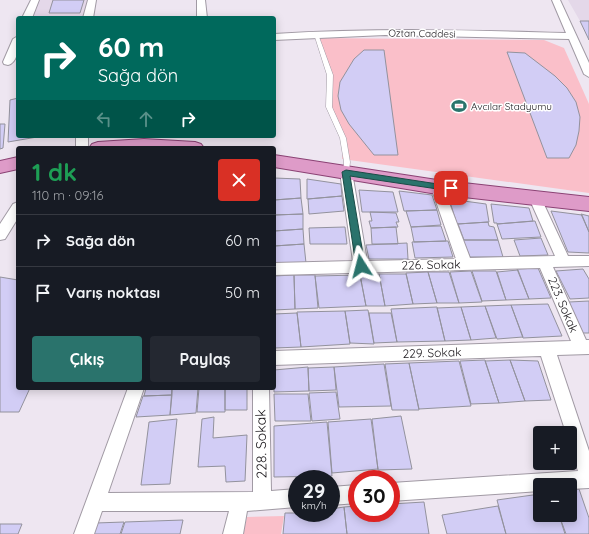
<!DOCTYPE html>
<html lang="tr">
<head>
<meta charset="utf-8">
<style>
  :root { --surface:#171b24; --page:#242831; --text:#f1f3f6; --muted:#9ea1a6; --line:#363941; --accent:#2a736c }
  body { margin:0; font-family:Quicksand,sans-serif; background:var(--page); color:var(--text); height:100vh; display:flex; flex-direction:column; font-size:15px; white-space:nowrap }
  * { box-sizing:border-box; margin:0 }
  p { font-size:13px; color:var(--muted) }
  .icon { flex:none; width:22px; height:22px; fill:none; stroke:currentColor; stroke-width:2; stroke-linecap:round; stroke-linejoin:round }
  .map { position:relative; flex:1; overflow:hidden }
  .drawer { position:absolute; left:16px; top:146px; width:260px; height:244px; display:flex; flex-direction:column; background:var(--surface); border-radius:4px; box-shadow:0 2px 10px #0003 }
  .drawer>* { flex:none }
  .banner { position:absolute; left:16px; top:16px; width:260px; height:122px; border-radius:4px; box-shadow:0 2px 10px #0003; background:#00695c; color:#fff; overflow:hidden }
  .tools { position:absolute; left:533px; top:426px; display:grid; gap:8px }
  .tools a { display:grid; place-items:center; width:44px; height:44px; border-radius:4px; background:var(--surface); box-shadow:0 2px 10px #0003; font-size:20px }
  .speed { position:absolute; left:288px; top:470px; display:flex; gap:8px; font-size:20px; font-weight:700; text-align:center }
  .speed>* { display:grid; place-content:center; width:52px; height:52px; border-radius:50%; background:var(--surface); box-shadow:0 2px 10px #0003; line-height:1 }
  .speed small { font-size:10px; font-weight:400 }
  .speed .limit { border:6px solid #d22; background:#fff; color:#111 }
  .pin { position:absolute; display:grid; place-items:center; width:34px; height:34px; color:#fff; margin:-17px; border-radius:8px; box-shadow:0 2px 6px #0006 }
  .me { position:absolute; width:44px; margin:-22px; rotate:351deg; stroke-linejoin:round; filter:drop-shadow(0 0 3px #0008) }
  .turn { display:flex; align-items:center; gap:14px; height:84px; padding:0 16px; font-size:18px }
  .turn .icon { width:52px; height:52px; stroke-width:2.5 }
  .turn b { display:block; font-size:28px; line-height:34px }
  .lanes { display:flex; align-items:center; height:38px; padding:0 16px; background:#0003; justify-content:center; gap:20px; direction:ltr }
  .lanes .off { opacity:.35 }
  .round { display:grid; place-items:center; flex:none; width:42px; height:42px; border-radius:4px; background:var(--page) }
  .headline { display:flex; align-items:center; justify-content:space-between; height:68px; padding:0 16px }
  h1 { font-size:24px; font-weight:800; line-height:30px; color:#1e9e55 }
  .cta { display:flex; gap:8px; margin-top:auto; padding:8px 16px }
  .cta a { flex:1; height:46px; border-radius:4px; background:var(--accent); color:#fff; font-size:16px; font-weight:800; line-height:46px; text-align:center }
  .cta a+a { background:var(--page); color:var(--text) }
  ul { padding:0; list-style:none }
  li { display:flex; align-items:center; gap:12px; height:52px; padding:0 16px; border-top:1px solid var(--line) }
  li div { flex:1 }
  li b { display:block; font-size:15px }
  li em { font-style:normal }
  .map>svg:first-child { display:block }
</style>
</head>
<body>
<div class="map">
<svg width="589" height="534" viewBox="0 0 589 534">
  <rect width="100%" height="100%" fill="#eee6f1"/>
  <path fill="#e4d8e9" d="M38 0H88L82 18H31Z
    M568 0H589V21H580Z"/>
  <path fill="#fabfc9" d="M317 38 544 40 564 48 589 104V193L342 159 345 138 330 107V75Z
    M284 516 281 534H243L247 517Z"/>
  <path fill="#d2cdf5" stroke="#93929d" d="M53 0H84L80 13H49Z
    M580 21H589V40Z
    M364 50H384L398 155H374L349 124 341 110 338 96 340 82 354 59Z
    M507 52 525 53 555 76 567 88 576 102 580 117 579 131 576 145 569 158H547Z
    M18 98V136H43L8 142 10 100Z
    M0 124H5L3 148 0 149Z
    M274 178 300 179 301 198 274 200Z
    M307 179 341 184 342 196 307 199Z
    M359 190 393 192 398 212H362Z
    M399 191 432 195 437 210 404 211Z
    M342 196 344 211 309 214 308 199Z
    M301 198 303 214 274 215V200Z
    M449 199 486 204 489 222 457 224Z
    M491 204 529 208 533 221 497 224V223H494Z
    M437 210 441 225 411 227 406 211Z
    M551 211 582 215 589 232V253L568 252Z
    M370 212 396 213 399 222H396L398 227 371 228 369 221H372Z
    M303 214V229L274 231V215Z
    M581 214 589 216V232Z
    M535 221 541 237 502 239 497 224Z
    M488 222 489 226 494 227 498 240H464L458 224Z
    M441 226 446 241 414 242 411 227Z
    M345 227 347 244H310L309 228Z
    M396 227 398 244H372L371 228Z
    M303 229 304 244 274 246V231Z
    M541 238 548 255 520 256 514 240Z
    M463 240H498L503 257H470Z
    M448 241 453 257 415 258 412 242Z
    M407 243 408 259H369L366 245Z
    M304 244 306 263H274V246Z
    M538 268 551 298 529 299 517 269Z
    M583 269 589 279V298L570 299 556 271Z
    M518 270 529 299 506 300 497 272Z
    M471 271 482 302 459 303 450 272Z
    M472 271H496L506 300 482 301Z
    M428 272 437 303 413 304 406 273Z
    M428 272H449L459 303H437Z
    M379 274 385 306H366L360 275Z
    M379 274H406L413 304 385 306Z
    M294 275 295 309 274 310V276Z
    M294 275H315L318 308 295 309Z
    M360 275 366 306 319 308 315 276Z
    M0 277 18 280V388H30L19 412H0Z
    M589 301V333H583L569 302Z
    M548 304 562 336 523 338 511 305Z
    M511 305 523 337 497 339 485 306Z
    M485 306 496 338 471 340 461 307Z
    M437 307 445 341 397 342 391 309Z
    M461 307 471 340 445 341 437 308Z
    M368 310 374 344 350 343 345 311Z
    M345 311 350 344 301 347 297 312Z
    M297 313 301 347 274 348V314Z
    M369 313H391L397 342 374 343Z
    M485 360 499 403 471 404 460 361Z
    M510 360 525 401 499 403 485 361Z
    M510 360 538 361 551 400 525 401Z
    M459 361 471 406 419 409 409 363Z
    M409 363 419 410H392L385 364Z
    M384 364 391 406 339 407 334 367Z
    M308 367 309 391 274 392V370Z
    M334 367 336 390 309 391 308 368Z
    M146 388H172V395L144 396Z
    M172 388H198L196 413 170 415Z
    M199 388H225V412H197Z
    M225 388H247V410H225Z
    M336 392 340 419 312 421 309 393Z
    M274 394H308L311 421H275Z
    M172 395 170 415 136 417 143 396Z
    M401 416 412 469 378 470 372 419Z
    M214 417 213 438 247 435 245 481 226 482 225 466 198 467 202 419Z
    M177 419 170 484 141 485 149 422Z
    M371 419 378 469 332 473 328 422Z
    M327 422 332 476 274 477V426Z
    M579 489 589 518V534H566L559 515H570V490Z
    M540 494V515H559L565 534H506L497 500Z
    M424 502 429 534H347L344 507 357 506V513H391V504Z
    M498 506 506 534H447L442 515Z
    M344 507 347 534H283L285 513H331V509Z
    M183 520 180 534H121L125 522Z
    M124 522 120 534H91L96 523Z
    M0 524H22L18 534H0Z"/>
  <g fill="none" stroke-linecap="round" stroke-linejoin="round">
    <g stroke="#a19aa4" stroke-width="1">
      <path id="lane" d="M314 33 318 34 333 75 332 107 346 138 350 162 349 172 346 174 343 172 344 162 340 138 326 107 327 75 314 34Z"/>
    </g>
    <g stroke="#a19aa4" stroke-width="2">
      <path id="street" d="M31 0H39L32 18H22Z
        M88 0H96L93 18H83Z
        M197 0H205L207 18H197Z
        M552 0H560L589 63V77L584 74 569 39 385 35 274 40V34C371 28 469 30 566 33Z
        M18 36C18 45 19 62 8 65L4 64 3 62 13 39Z
        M76 136H88V148H76Z
        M346 168 350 169 352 172 367 261 456 259 431 187 433 184 437 183 441 184 443 187 470 258 555 256 529 198 531 195 535 193 539 195 541 198 568 256H589V266L553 267 586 340H589V354L557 355 589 451V488L570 489V485H540V491L391 501V483L578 471 570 447V433H566L541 356 274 365V351L571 341 540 268 274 275V263L353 261 340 172 342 169Z
        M18 202V218L5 239 0 240V224L13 204Z
        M128 388H144L108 493 253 492V388H269L271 491 297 489V507L247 511 243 534H223L229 511H102L94 534H74Z
        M357 485V503L331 505V487Z"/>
    </g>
    <g stroke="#8b4274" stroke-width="2">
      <path id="primary" d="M144 139 195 142 201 144 204 148H89L92 144 98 142Z
        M274 155 437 180 589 197V211L437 194 274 167Z
        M18 157V169L0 173V161Z"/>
    </g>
    <use href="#lane" fill="#fff" fill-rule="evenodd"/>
    <use href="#street" fill="#fff" fill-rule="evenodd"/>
    <use href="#primary" fill="#de9bc8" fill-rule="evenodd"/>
  </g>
  <path fill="#2a736c" stroke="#1b4b46" d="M346 170 451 186 455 188 451 191 350 176 365 266 361 269 356 266 342 172Z"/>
  <defs>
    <g id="stadium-bare" transform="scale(1.2)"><path d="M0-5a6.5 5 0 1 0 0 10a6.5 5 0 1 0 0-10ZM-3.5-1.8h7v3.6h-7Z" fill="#2a736c" stroke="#fff" stroke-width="2.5" paint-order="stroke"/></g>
  </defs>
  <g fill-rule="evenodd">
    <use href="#stadium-bare" x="459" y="106"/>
  </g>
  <g text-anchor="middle" stroke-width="3" stroke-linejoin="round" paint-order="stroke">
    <g font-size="10" fill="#1b181c" stroke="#fff">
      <text transform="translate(422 33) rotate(1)" y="4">Oztan Caddesi</text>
    </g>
    <g font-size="10" fill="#1b181c" stroke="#fff" text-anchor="start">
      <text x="471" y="110">Avcılar Stadyumu</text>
    </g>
    <g font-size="12" fill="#1b181c" stroke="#fff">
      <text transform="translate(431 265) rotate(-1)" y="4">226. Sokak</text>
      <text transform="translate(563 305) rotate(67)" y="4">223. Sokak</text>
      <text transform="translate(432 353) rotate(-2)" y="4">229. Sokak</text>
    </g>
    <g font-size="14" fill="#1b181c" stroke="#fff">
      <text transform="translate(261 444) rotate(-91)" y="5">228. Sokak</text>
    </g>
  </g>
</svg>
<div class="tools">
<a>+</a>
<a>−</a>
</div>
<div class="speed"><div>29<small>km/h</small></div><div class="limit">30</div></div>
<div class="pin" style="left:451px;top:188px;background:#d93025"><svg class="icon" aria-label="arrive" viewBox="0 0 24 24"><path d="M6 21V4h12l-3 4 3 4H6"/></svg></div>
<svg class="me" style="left:361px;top:266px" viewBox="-20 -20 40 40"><path d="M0-17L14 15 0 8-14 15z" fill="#2a736c" stroke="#fff" stroke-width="4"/></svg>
<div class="banner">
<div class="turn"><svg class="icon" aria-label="right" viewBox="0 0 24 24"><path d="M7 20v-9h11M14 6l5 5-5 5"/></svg><div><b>60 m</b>Sağa dön</div></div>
<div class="lanes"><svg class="icon off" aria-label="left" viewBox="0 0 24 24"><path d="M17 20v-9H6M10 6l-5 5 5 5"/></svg><svg class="icon off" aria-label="ahead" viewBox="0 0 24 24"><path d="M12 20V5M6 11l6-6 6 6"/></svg><svg class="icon" aria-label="right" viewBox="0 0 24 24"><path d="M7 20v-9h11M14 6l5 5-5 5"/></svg></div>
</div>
<section class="drawer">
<div class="headline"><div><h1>1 dk</h1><p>110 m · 09:16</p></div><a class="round" style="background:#d93025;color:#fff"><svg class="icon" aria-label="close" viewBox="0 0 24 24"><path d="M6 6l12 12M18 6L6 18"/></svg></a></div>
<ul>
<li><svg class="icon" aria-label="right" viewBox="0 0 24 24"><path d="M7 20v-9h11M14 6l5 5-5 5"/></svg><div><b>Sağa dön</b></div><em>60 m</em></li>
<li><svg class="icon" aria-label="arrive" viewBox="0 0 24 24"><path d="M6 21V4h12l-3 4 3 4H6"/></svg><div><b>Varış noktası</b></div><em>50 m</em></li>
</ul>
<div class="cta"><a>Çıkış</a><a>Paylaş</a></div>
</section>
</div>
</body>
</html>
